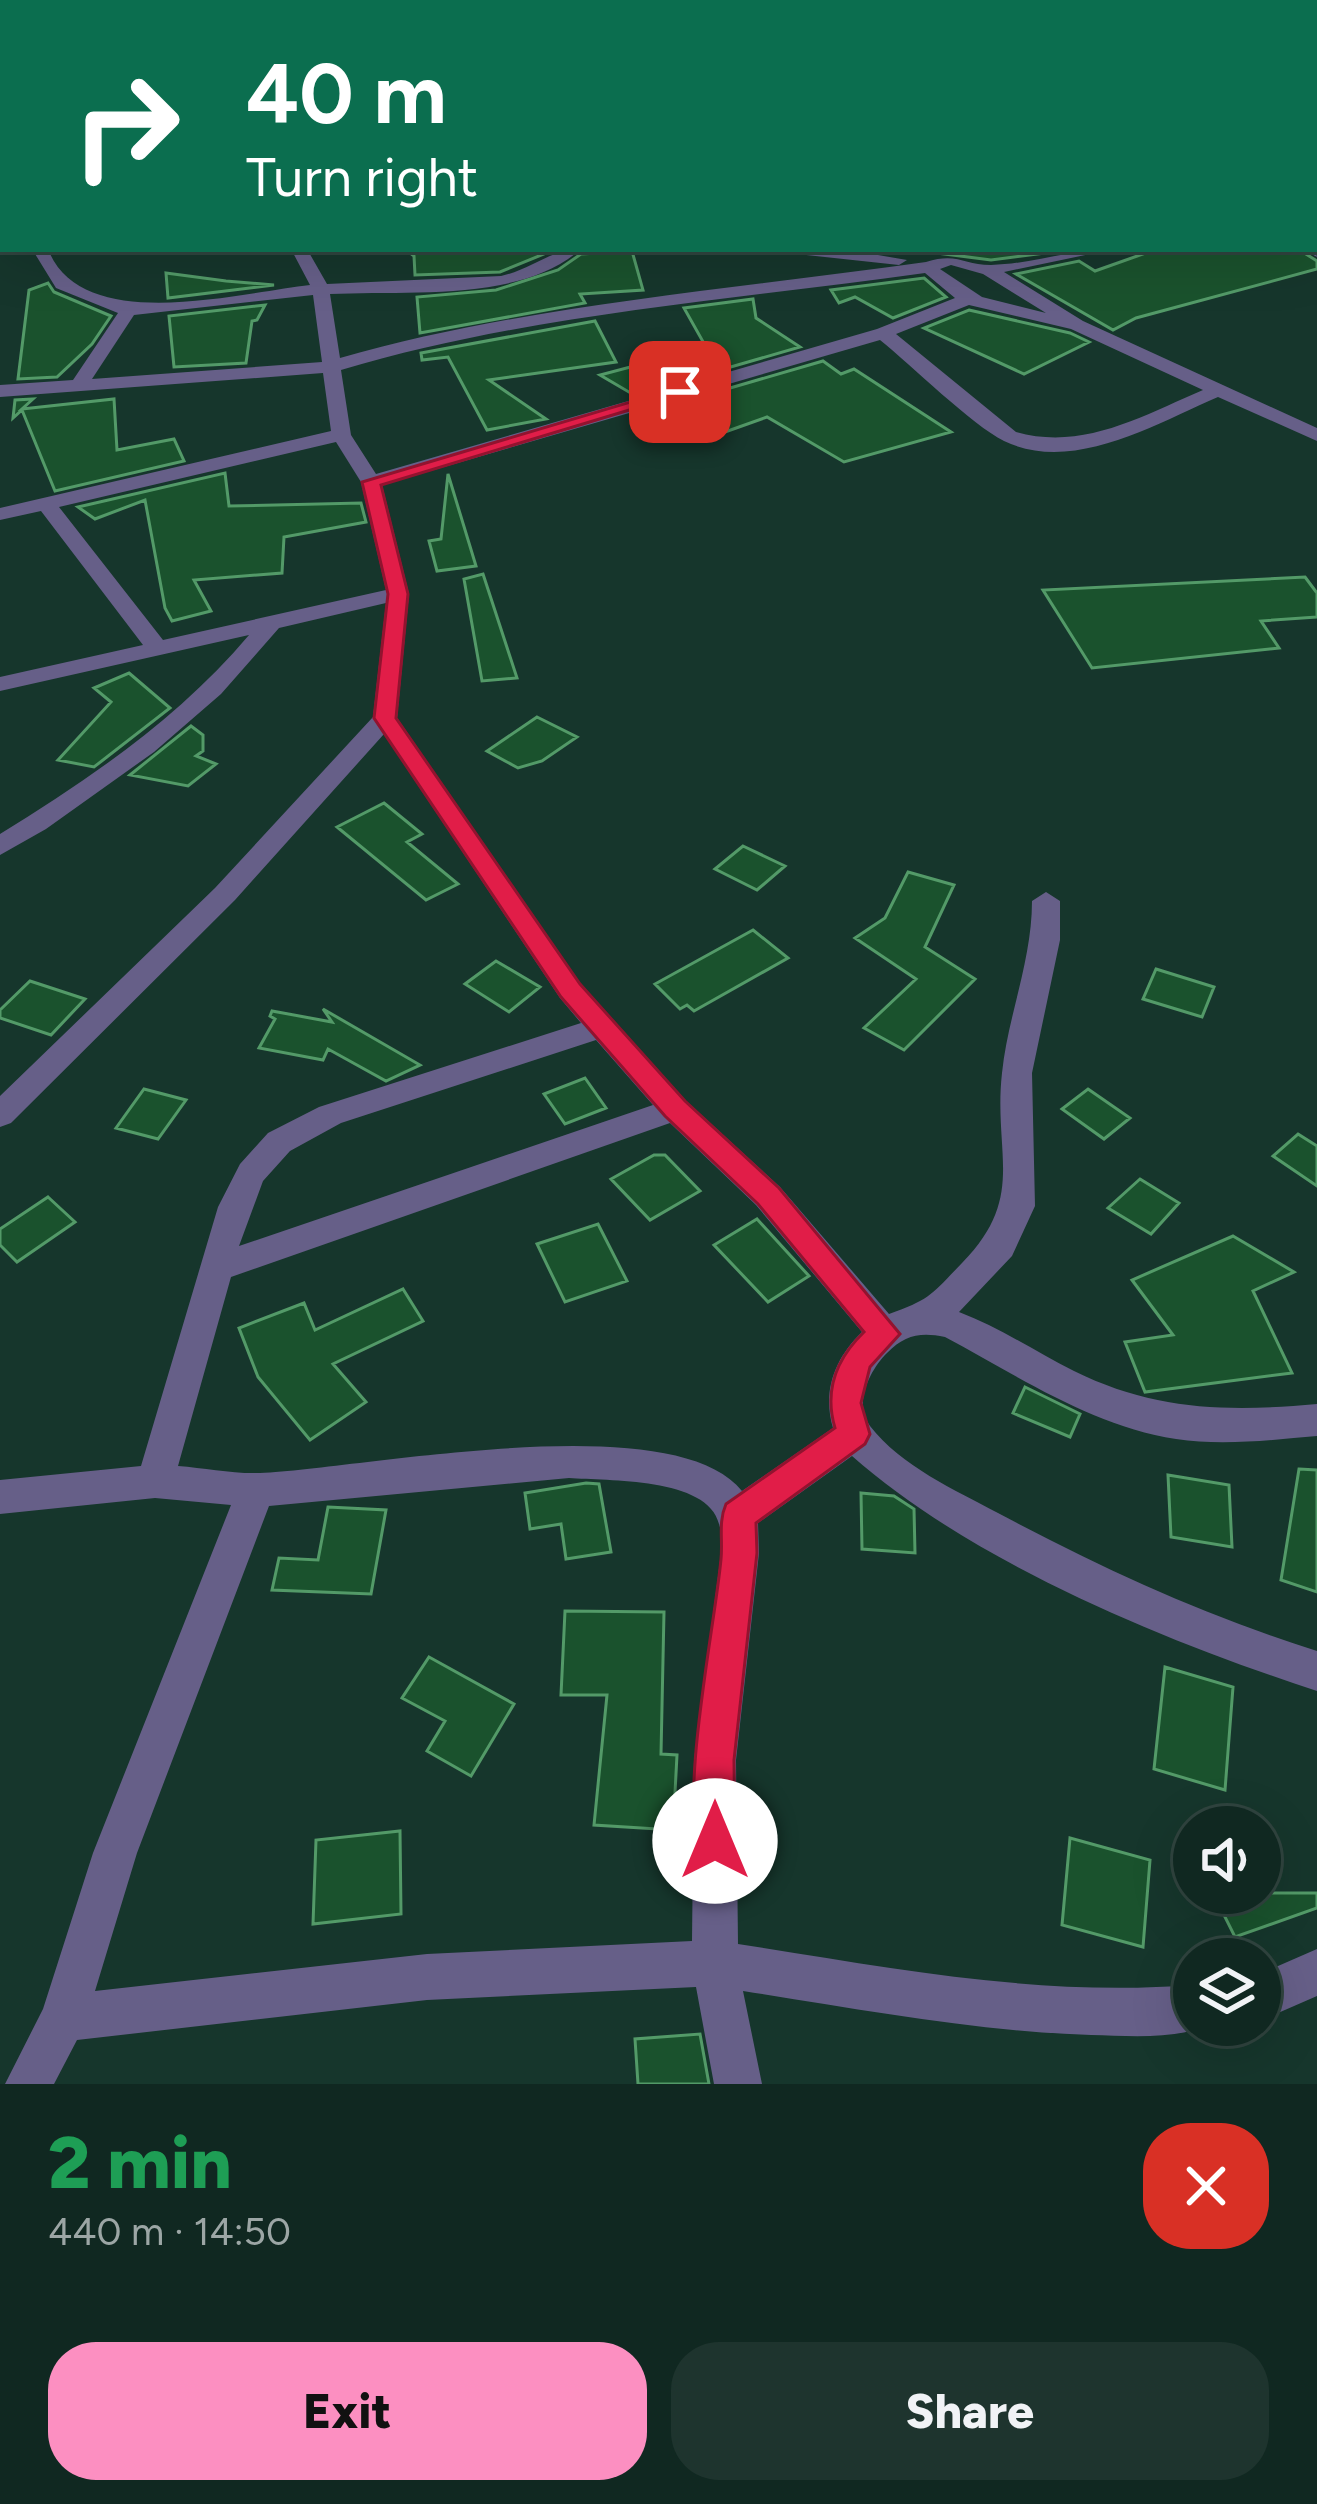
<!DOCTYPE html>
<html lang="en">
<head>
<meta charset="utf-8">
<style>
  :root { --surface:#102821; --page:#1e342e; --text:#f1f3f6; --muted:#9ca6a5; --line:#30443f; --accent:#fc8fc1 }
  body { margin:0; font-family:Figtree,sans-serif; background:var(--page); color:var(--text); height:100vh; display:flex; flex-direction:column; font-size:45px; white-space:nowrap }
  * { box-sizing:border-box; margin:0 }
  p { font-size:39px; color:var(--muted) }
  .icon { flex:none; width:66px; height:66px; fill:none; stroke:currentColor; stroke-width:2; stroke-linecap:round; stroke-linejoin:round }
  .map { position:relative; height:2084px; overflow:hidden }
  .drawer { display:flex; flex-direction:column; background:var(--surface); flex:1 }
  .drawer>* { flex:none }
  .hud { position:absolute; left:0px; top:0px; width:1317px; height:252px; box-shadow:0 12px 48px #0002,0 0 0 3px var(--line); background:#0b6e4f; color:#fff; overflow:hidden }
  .fabs { position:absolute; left:1173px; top:1806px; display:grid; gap:24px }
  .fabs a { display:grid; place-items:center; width:108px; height:108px; border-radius:50%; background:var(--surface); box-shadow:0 12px 48px #0002,0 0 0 3px var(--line); font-size:60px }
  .pin { position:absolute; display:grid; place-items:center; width:102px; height:102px; color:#fff; margin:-51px; border-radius:24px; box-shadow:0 6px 18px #0006 }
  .me { position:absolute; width:132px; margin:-66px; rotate:0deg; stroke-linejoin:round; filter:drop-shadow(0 0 9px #0008) }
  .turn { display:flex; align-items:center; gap:42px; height:252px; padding:0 48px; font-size:54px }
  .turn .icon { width:156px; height:156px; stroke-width:2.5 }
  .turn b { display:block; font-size:84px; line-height:102px }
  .round { display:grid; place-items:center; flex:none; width:126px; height:126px; border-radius:48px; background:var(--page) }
  .overview { display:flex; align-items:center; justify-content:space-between; height:204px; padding:0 48px }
  h1 { font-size:72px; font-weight:800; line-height:90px; color:#1e9e55 }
  .primary-button { display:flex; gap:24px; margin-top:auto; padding:24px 48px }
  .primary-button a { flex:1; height:138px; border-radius:48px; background:var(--accent); color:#111; font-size:48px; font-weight:800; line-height:138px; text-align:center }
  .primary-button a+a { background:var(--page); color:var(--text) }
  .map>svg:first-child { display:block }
</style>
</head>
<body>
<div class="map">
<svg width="1317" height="2084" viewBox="0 0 1317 2084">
  <rect width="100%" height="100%" fill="#16362c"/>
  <path fill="#1a522d" stroke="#539a68" stroke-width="3" d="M405 249H556L500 272 415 275 414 256Z
    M954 249 1000 253 1050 249 1053 252 991 260 945 254Z
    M1157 249H1298L1317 261V269L1136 318 1113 330 1016 274 1079 261 1095 271Z
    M632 251 643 290 580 294 585 303 420 333 417 297 496 290 558 270 581 254Z
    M166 273 226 281 274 285 168 298Z
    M924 278 946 297 893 318 855 297 839 303 831 290Z
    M48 283 54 292 111 316 92 344 57 377 18 379 29 290Z
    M753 299 756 318 800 347 634 395 600 375 706 347 684 308Z
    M265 305 257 320 252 321 246 363 174 367 169 316Z
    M969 310 1070 333 1089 342 1024 374 924 328Z
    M595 321 616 362 489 380 546 419 487 430 448 357 422 360 421 353Z
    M823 361 841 374 854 369 951 432 844 462 767 417 708 438 658 409Z
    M33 399 22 409 114 399 117 450 174 439 184 461 55 491 22 410 13 418 15 400Z
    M225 473 229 506 361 503 366 522 284 537 282 573 194 580 211 611 172 621 165 608 145 500 95 519 78 507Z
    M448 474 476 566 437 571 429 541 441 539Z
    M483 574 517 678 482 681 464 579Z
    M1305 577 1317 593V617L1261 621 1279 648 1092 668 1043 590Z
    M129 673 170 708 94 767 58 760 111 702 94 688Z
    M537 717 577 737 542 761 518 768 487 751Z
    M191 726 203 735V751L196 756 216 764 188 786 130 775Z
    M384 803 422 834 407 842 458 884 426 900 337 827Z
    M743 846 785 866 757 890 715 869Z
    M908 872 954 885 925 947 975 979 904 1050 864 1028 916 979 855 938 885 918Z
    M753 930 788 958 694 1011 687 1005 680 1009 655 984Z
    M496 961 540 987 509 1012 465 984Z
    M1156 969 1214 987 1202 1017 1143 999Z
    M30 981 85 999 51 1035 0 1018V1010Z
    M323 1009 420 1065 386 1081 328 1049 323 1060 259 1048 275 1019 270 1016 272 1011 332 1022Z
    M585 1078 606 1108 565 1124 544 1094Z
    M144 1089 186 1100 158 1139 116 1128Z
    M1088 1089 1130 1118 1104 1139 1062 1109Z
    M1298 1134 1317 1146V1186L1273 1156Z
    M654 1155H665L700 1191 650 1220 611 1179Z
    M1140 1179 1179 1203 1151 1234 1108 1208Z
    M48 1197 75 1222 17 1262 0 1245V1229Z
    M757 1219 809 1276 768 1302 714 1245Z
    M598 1224 627 1281 565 1302 537 1244Z
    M1233 1236 1294 1272 1253 1291 1292 1373 1145 1392 1125 1342 1173 1335 1132 1280Z
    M403 1289 423 1321 333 1364 366 1402 310 1440 258 1377 239 1328 304 1303 315 1330Z
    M1025 1387 1080 1414 1070 1437 1013 1413Z
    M1299 1469 1317 1470V1592L1281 1580Z
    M1168 1475 1229 1485 1232 1547 1171 1537Z
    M586 1483 599 1484 611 1552 566 1559 561 1524 530 1529 525 1493Z
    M861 1493 894 1496 914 1509 915 1553 862 1549Z
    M328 1507 386 1510 371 1594 272 1590 279 1558 318 1560Z
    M565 1611 664 1612 661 1754 677 1755 673 1830 594 1825 607 1695H561Z
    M429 1657 514 1704 471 1776 427 1751 445 1721 402 1698Z
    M1165 1667 1233 1687 1225 1790 1154 1769Z
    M400 1831 401 1914 313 1924 316 1840Z
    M1070 1838 1150 1860 1143 1947 1062 1925Z
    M1213 1893H1317V1908L1235 1937Z
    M700 2034 709 2084H638L635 2039Z"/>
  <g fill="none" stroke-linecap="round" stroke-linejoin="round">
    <path stroke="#52776b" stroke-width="3" stroke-dasharray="1.5 4.5" stroke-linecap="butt" d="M1184 0 1188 3"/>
    <path fill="#665f88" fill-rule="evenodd" d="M223 0H235V3H223Z
      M439 0H451V3H439Z
      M823 0H835L837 3H825Z
      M893 0H927L930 3H896Z
      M1314 22H1317V30H1314Z
      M1314 111H1317V119H1314Z
      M3 113V128H0V114Z
      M1314 210H1317V220H1314Z
      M1314 245 1317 257 1302 249H1314Z
      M32 249H48C81 336 238 293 310 285L291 249H307L327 284 501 276C530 270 551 249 581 249 520 303 408 290 330 294L340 358C525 305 735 289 926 262 957 252 964 265 991 265 1032 264 1072 249 1114 249L1004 272 1083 321 1317 428V441L1218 397C1155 424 1073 474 1004 441 972 425 911 365 880 340L382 485 409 594 397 718 580 984 686 1101 780 1187 889 1314C931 1299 931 1295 962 1263 1027 1197 993 1154 1002 1073 1008 1015 1032 961 1032 901L1046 892 1060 901V940L1032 1073 1035 1206 1012 1256 959 1312C999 1327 1036 1352 1074 1371 1155 1411 1229 1412 1317 1404V1436C1271 1440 1222 1446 1176 1439 1092 1426 1018 1376 945 1337 920 1332 905 1335 887 1353 870 1370 853 1403 870 1426 901 1466 955 1490 998 1513 1103 1569 1203 1615 1317 1651V1691C1164 1641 972 1562 852 1456L758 1523 759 1553 736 1760 738 1944C892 1968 1037 1997 1194 1985V2025H1209C1174 2040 1129 2036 1091 2035 973 2031 859 2009 743 1991L762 2084H714L696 1987 427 2000 77 2040 54 2084H5L43 2009 93 1853 231 1505 155 1498 0 1514V1480L141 1466 218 1207 240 1164 268 1133 319 1107 581 1023 560 998 384 734 235 900 11 1123 0 1127V1096L215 888 373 717 386 603 279 628 221 694 154 752 46 829 0 855V834C91 778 180 717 249 635L0 691V677L143 645 41 511 0 520V508L331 431 323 373 0 397V385L73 380 118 313 56 288ZM951 265 983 274 1046 313 982 297 940 269ZM925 273 955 298 877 329 376 474 351 435 341 370C529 314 731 300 925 273ZM313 295 322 362 92 379 134 315ZM969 305 1071 329 1203 390C1142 416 1083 451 1016 432L896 334ZM336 442 361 482 386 590 163 640 59 507ZM596 1040 653 1105 239 1246 263 1181 290 1151 341 1123ZM670 1123 756 1205 862 1332C835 1358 822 1391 833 1428L742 1491C673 1405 365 1468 260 1473 233 1474 205 1468 178 1466L231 1277ZM569 1478C607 1481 708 1477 719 1524 722 1532 720 1544 721 1553L694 1760 692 1941 427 1954 95 1991 137 1853 269 1506Z
      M789 249H843L907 260 899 265 797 254Z
      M1317 1949V1996L1260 2021V1974Z"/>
  </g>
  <path fill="#e11d48" stroke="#92132f" stroke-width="3" d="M674 389 689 392 381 485 408 594 396 718 580 984 685 1101 779 1188 900 1334 870 1367 861 1403 870 1434 865 1444 756 1523 757 1553 734 1760 735 1841 729 1855 715 1861 701 1855C678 1799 715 1626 721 1559 723 1540 718 1522 726 1504L835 1428C824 1391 836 1359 864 1332L758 1204 665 1116 561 997 374 718 388 594 362 482Z"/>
</svg>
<div class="fabs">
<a><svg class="icon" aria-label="sound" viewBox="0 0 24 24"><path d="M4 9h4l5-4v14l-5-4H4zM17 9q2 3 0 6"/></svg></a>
<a><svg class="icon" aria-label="layers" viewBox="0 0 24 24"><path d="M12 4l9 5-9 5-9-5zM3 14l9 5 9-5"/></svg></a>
</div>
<div class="pin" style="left:680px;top:392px;background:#d93025"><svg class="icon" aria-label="arrive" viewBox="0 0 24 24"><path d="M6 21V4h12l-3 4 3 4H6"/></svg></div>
<svg class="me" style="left:715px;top:1841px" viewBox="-20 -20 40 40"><circle r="19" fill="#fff"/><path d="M0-13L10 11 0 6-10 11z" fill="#e11d48"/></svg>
<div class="hud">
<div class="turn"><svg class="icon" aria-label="right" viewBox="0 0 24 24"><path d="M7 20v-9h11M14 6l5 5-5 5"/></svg><div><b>40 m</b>Turn right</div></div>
</div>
</div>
<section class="drawer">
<div class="overview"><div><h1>2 min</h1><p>440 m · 14:50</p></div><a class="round" style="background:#d93025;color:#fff"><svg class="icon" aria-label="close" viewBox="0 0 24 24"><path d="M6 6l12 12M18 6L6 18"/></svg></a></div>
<div class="primary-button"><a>Exit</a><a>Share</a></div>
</section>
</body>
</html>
